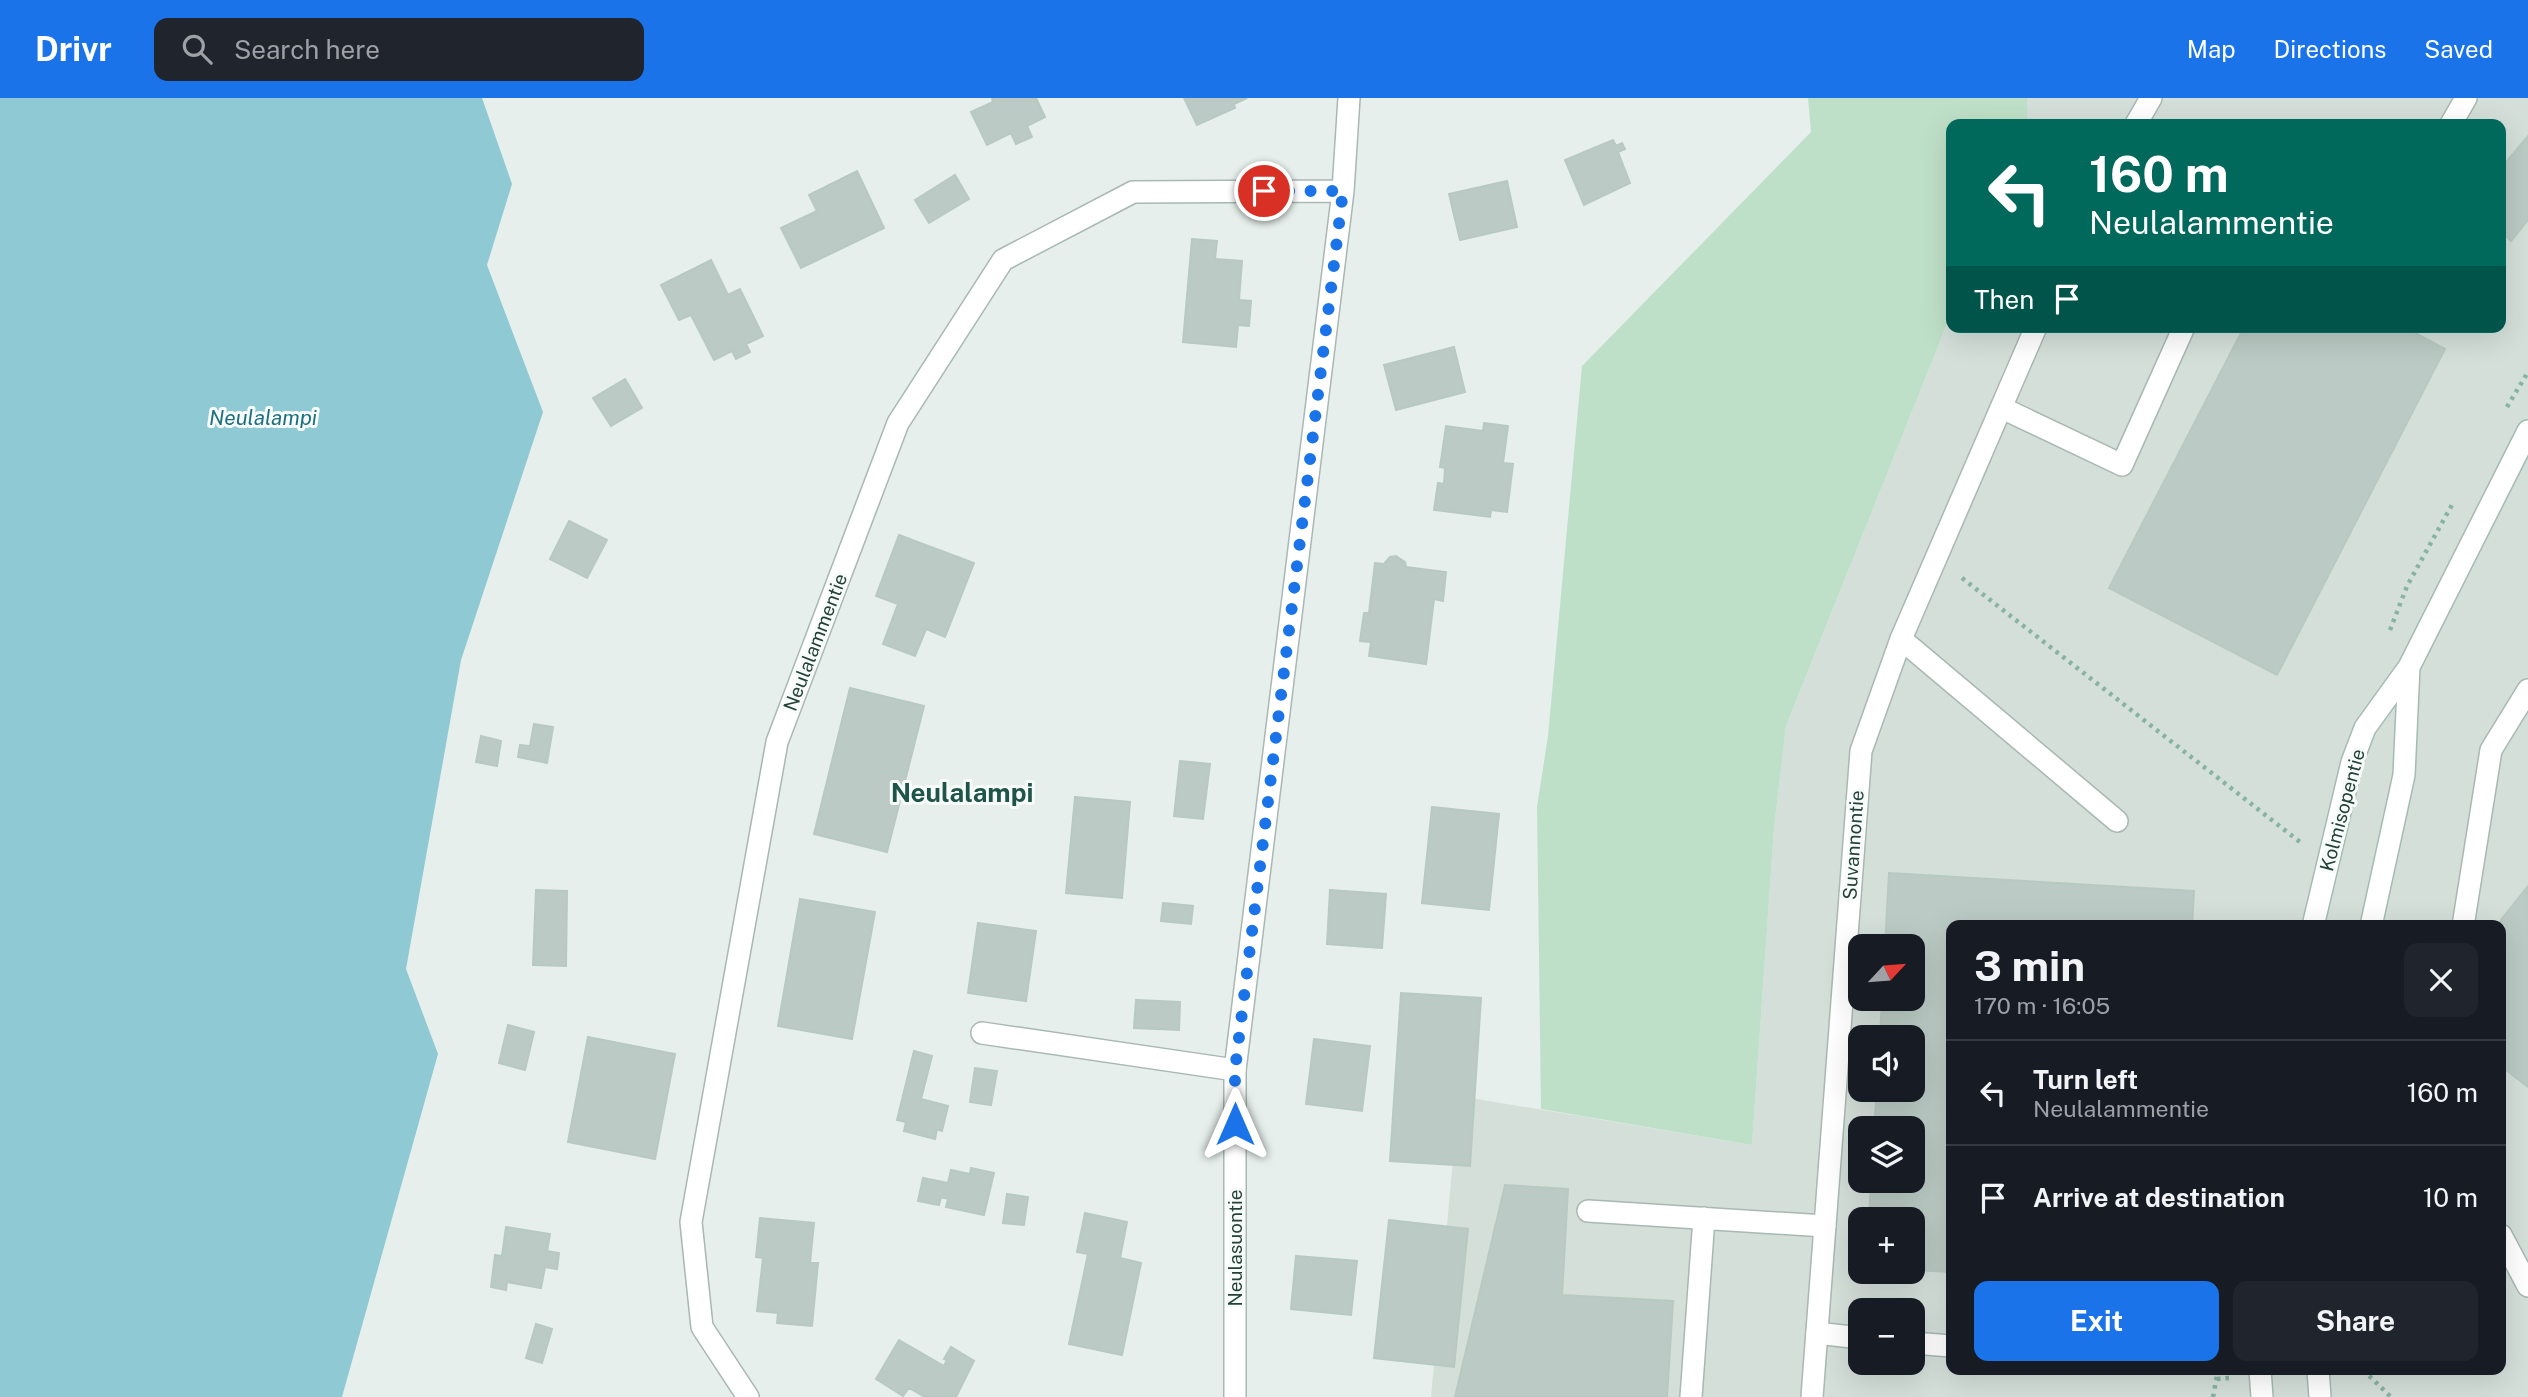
<!DOCTYPE html>
<html lang="en">
<head>
<meta charset="utf-8">
<style>
  :root { --surface:#171b24; --page:#20242c; --text:#f1f3f6; --muted:#9ea1a6; --line:#363941; --accent:#1a73e8 }
  body { margin:0; font-family:"Public Sans",sans-serif; background:var(--page); color:var(--text); height:100vh; display:flex; flex-direction:column; font-size:26px; white-space:nowrap }
  * { box-sizing:border-box; margin:0 }
  p { font-size:23px; color:var(--muted) }
  .icon { flex:none; width:38px; height:38px; fill:none; stroke:currentColor; stroke-width:2; stroke-linecap:round; stroke-linejoin:round }
  .map { position:relative; flex:1; overflow:hidden }
  .panel { position:absolute; left:1946px; top:822px; width:560px; height:455px; display:flex; flex-direction:column; background:var(--surface); border-radius:14px; box-shadow:0 7px 28px #0002 }
  .panel>* { flex:none }
  .hud { position:absolute; left:1946px; top:21px; width:560px; height:214px; border-radius:14px; box-shadow:0 7px 28px #0002; background:#00695c; color:#fff; overflow:hidden }
  .needle { width:46px; rotate:64deg }
  .fabs { position:absolute; left:1848px; top:836px; display:grid; gap:14px }
  .fabs a { display:grid; place-items:center; width:77px; height:77px; border-radius:14px; background:var(--surface); box-shadow:0 7px 28px #0002; font-size:35px }
  .pin { position:absolute; display:grid; place-items:center; width:60px; height:60px; color:#fff; margin:-30px; border:4px solid #fff; border-radius:50%; box-shadow:0 2px 7px #0007 }
  .me { position:absolute; width:77px; margin:-38px; rotate:0deg; stroke-linejoin:round; filter:drop-shadow(0 0 5px #0008) }
  .turn { display:flex; align-items:center; gap:24px; height:147px; padding:0 28px; font-size:32px }
  .turn .icon { width:91px; height:91px; stroke-width:2.5 }
  .turn b { display:block; font-size:49px; line-height:60px }
  .then { display:flex; align-items:center; height:66px; padding:0 28px; background:#0003; gap:14px; font-size:26px }
  .round { display:grid; place-items:center; flex:none; width:74px; height:74px; border-radius:14px; background:var(--page) }
  .overview { display:flex; align-items:center; justify-content:space-between; height:119px; padding:0 28px }
  h1 { font-size:42px; font-weight:700; line-height:52px }
  .button { display:flex; gap:14px; margin-top:auto; padding:14px 28px }
  .button a { flex:1; height:80px; border-radius:14px; background:var(--accent); color:#fff; font-size:28px; font-weight:700; line-height:80px; text-align:center }
  .button a+a { background:var(--page); color:var(--text) }
  ul { padding:0; list-style:none }
  li { display:flex; align-items:center; gap:21px; height:105px; padding:0 28px; border-top:2px solid var(--line) }
  li div { flex:1 }
  li b { display:block; font-size:26px }
  li em { font-style:normal }
  header { display:flex; align-items:center; gap:42px; box-sizing:border-box; height:98px; padding:0 35px; background:var(--accent); color:#fff }
  header strong { font-size:33px }
  nav { display:flex; gap:38px; margin-inline-start:auto; font-size:24px }
  .search { width:490px; height:63px; background:var(--page); display:flex; align-items:center; gap:18px; box-sizing:border-box; padding:0 24px; border-radius:14px; color:var(--muted); font-size:26px }
  .map>svg:first-child { display:block }
</style>
</head>
<body>
<header>
<strong>Drivr</strong>
<div class="search"><svg class="icon" aria-label="search" viewBox="0 0 24 24"><circle cx="10" cy="10" r="6"/><path d="M15 15l6 6"/></svg>Search here</div>
<nav><a>Map</a><a>Directions</a><a>Saved</a></nav>
</header>
<div class="map">
<svg width="2528" height="1299" viewBox="0 0 2528 1299">
  <rect width="100%" height="100%" fill="#e6efeb"/>
  <path fill="#d4dfda" fill-rule="evenodd" d="M2027 0H2528V1299H1431L1459 998 1752 1047 1774 731 1786 628 1951 216V229H2501V26H2027ZM1951 828H2501V1272H1951ZM1860 849H1913V901H1860ZM1860 940H1913V992H1860ZM1860 1031H1913V1083H1860ZM1860 1122H1913V1174H1860ZM1860 1213H1913V1265H1860Z"/>
  <path fill="#bfe0c8" d="M1808 0H2027V26H1951V216L1786 628 1774 731 1752 1047 1541 1011 1537 709 1548 638 1582 268 1811 34Z"/>
  <path fill="#8ec9d4" d="M0 0H482L512 86 487 167 543 314 461 562 406 871 438 956 342 1299H0Z"/>
  <path fill="#bbcac4" stroke="#b8c9c2" stroke-width="2" d="M992 0H1036L1045 19 1027 28 1032 39 1016 46 1011 35 987 47 971 14 993 4Z
    M1184 0H1247L1234 6 1235 10 1197 27Z
    M2528 38V122L2511 143 2501 134V70Z
    M1613 42 1616 48 1622 45 1625 51 1618 54 1630 85 1584 107 1565 62Z
    M857 73 884 130 801 170 781 130 817 113 809 97Z
    M955 77 969 101 929 125 915 102Z
    M1507 83 1517 129 1460 142 1449 96Z
    M1192 141 1217 143 1215 161 1242 163 1239 202 1251 203 1249 228 1238 227 1236 249 1183 244Z
    M711 162 728 197 740 191 763 238 746 246 750 254 736 261 732 253 714 262 691 217 679 222 661 187Z
    M2244 229H2404L2445 251 2277 577 2109 490Z
    M1454 249 1465 294 1396 312 1384 267Z
    M625 281 642 310 611 328 593 300Z
    M1484 325 1508 328 1503 365 1513 366 1507 414 1491 412 1490 419 1434 412 1438 385 1444 386 1445 370 1440 369 1446 328 1483 333Z
    M569 423 607 442 587 480 550 461Z
    M899 437 974 465 945 539 926 531 915 558 883 546 898 506 876 498Z
    M1396 458 1405 464 1406 469 1446 474 1443 503 1434 501 1426 566 1369 558 1371 544 1360 543 1364 515H1369L1375 465 1384 466 1390 459Z
    M850 590 924 608 887 754 814 736Z
    M534 626 553 629 547 665 518 659 520 647 530 648Z
    M481 638 501 643 497 668 476 664Z
    M1180 663 1210 666 1203 721 1174 718Z
    M1075 699 1130 704 1122 800 1066 795Z
    M1432 709 1499 716 1489 812 1422 805Z
    M1889 775 2194 793 2192 828H1951V1174L1913 1172V1122H1869L1871 1083H1913V1031H1874L1877 992H1913V940H1880L1882 901H1913V849H1885Z
    M2528 788V989L2501 968V828L2497 827Z
    M536 792 567 793 566 868 533 867Z
    M1330 792 1386 796 1382 850 1327 846Z
    M800 801 875 814 852 941 778 928Z
    M1163 805 1193 808 1191 826 1161 823Z
    M978 825 1036 833 1026 903 968 895Z
    M1401 895 1481 900 1470 1068 1390 1063Z
    M1136 902 1180 904 1179 932 1134 930Z
    M508 927 534 934 525 972 499 965Z
    M588 939 675 956 655 1061 568 1044Z
    M1314 941 1370 948 1362 1013 1306 1006Z
    M914 953 932 958 921 1001 948 1008 942 1033 937 1031 935 1041 904 1033 906 1024 897 1022Z
    M975 970 997 973 991 1007 970 1004Z
    M971 1070 994 1075 984 1117 946 1109 948 1101 941 1099 939 1107 918 1103 923 1080 948 1085 951 1072 970 1076Z
    M1505 1087 1568 1091 1562 1197 1673 1203 1667 1299H1455Z
    M1007 1096 1028 1099 1024 1127 1003 1125Z
    M1085 1115 1127 1124 1120 1160 1141 1165 1122 1257 1069 1246 1088 1156 1077 1154Z
    M760 1120 814 1125 810 1165H818L812 1228 777 1225 778 1215 757 1213 763 1160 756 1159Z
    M1389 1122 1468 1131 1454 1269 1374 1260Z
    M506 1129 550 1136 547 1153 559 1155 557 1171 545 1169 541 1190 507 1184 506 1192 491 1189 495 1157 502 1158Z
    M1296 1158 1357 1163 1351 1217 1291 1211Z
    M536 1226 552 1231 542 1265 526 1260Z
    M899 1242 944 1268 947 1262 944 1261 951 1249 974 1263 956 1299H925L909 1290 903 1298 876 1281Z"/>
  <g fill="none" stroke-linecap="round" stroke-linejoin="round">
    <g stroke="#a8b8b2" stroke-width="24">
      <path id="lane" d="M2451 26 2466 0
        M2002 310 2122 367 2184 229
        M1901 541 2117 723
        M2463 828 2491 652 2528 592
        M982 935 1235 972
        M1588 1113 1825 1128
        M2501 1137 2528 1188
        M1817 1235 1860 1240
        M1913 1245 1951 1248
        M1691 1299 1704 1120"/>
    </g>
    <g stroke="#a8b8b2" stroke-width="24">
      <path id="street" d="M2136 26 2151 0
        M748 1299 702 1229 691 1124 777 644 898 325 1003 162 1133 94 1343 93
        M1235 1299V972L1343 93 1349 0
        M1812 1299 1861 653 1901 541 2036 229"/>
    </g>
    <g stroke="#a4bbb3" stroke-width="24">
      <path id="secondary" d="M2313 828 2352 664 2365 630 2409 569 2528 333
        M2371 828 2404 677 2409 569
        M2260 1272 2262 1299
        M2318 1272 2320 1299"/>
    </g>
    <path stroke="#86b3a5" stroke-width="4.5" stroke-dasharray="3.5 5" stroke-linecap="butt" d="M2507 309 2528 274
      M1962 480 2300 744
      M2390 532 2407 488 2453 405
      M2363 1272 2391 1299
      M2217 1281 2230 1280
      M2213 1299 2218 1272"/>
    <use href="#lane" stroke="#fff" stroke-width="21"/>
    <use href="#street" stroke="#fff" stroke-width="21"/>
    <use href="#secondary" stroke="#fff" stroke-width="21"/>
  </g>
  <g fill="none" stroke-linecap="round" stroke-linejoin="round">
    <path stroke="#1a73e8" stroke-width="12" stroke-dasharray="0 21.6" d="M1235 1026V972L1343 93H1264"/>
  </g>
  <g text-anchor="middle" stroke-width="6" stroke-linejoin="round" paint-order="stroke">
    <g font-size="19" fill="#24423a" stroke="#f7fbf9">
      <text transform="translate(815 544) rotate(-69)" y="7">Neulalammentie</text>
      <text transform="translate(2342 712) rotate(-75)" y="7">Kolmisopentie</text>
      <text transform="translate(1853 747) rotate(-86)" y="7">Suvannontie</text>
      <text transform="translate(1235 1150) rotate(-90)" y="7">Neulasuontie</text>
    </g>
    <g font-size="21" font-style="italic" fill="#1c6f80" stroke="#f7fbf9">
      <text x="263" y="327">Neulalampi</text>
    </g>
    <g font-size="26" font-weight="bold" fill="#1f5548" stroke="#f7fbf9">
      <text x="962" y="704">Neulalampi</text>
    </g>
  </g>
</svg>
<div class="fabs">
<a><svg class="needle" viewBox="-14 -14 28 28"><path d="M0-13l5 13h-10z" fill="#e53935"/><path d="M0 13l5-13h-10z" fill="#9ea1a6"/></svg></a>
<a><svg class="icon" aria-label="sound" viewBox="0 0 24 24"><path d="M4 9h4l5-4v14l-5-4H4zM17 9q2 3 0 6"/></svg></a>
<a><svg class="icon" aria-label="layers" viewBox="0 0 24 24"><path d="M12 4l9 5-9 5-9-5zM3 14l9 5 9-5"/></svg></a>
<a>+</a>
<a>−</a>
</div>
<div class="pin" style="left:1264px;top:93px;background:#d93025"><svg class="icon" aria-label="arrive" viewBox="0 0 24 24"><path d="M6 21V4h12l-3 4 3 4H6"/></svg></div>
<svg class="me" style="left:1235px;top:1026px" viewBox="-20 -20 40 40"><path d="M0-17L14 15 0 8-14 15z" fill="#1a73e8" stroke="#fff" stroke-width="4"/></svg>
<div class="hud">
<div class="turn"><svg class="icon" aria-label="left" viewBox="0 0 24 24"><path d="M17 20v-9H6M10 6l-5 5 5 5"/></svg><div><b>160 m</b>Neulalammentie</div></div>
<div class="then">Then<svg class="icon" aria-label="arrive" viewBox="0 0 24 24"><path d="M6 21V4h12l-3 4 3 4H6"/></svg></div>
</div>
<section class="panel">
<div class="overview"><div><h1>3 min</h1><p>170 m · 16:05</p></div><a class="round"><svg class="icon" aria-label="close" viewBox="0 0 24 24"><path d="M6 6l12 12M18 6L6 18"/></svg></a></div>
<ul>
<li><svg class="icon" aria-label="left" viewBox="0 0 24 24"><path d="M17 20v-9H6M10 6l-5 5 5 5"/></svg><div><b>Turn left</b><p>Neulalammentie</p></div><em>160 m</em></li>
<li><svg class="icon" aria-label="arrive" viewBox="0 0 24 24"><path d="M6 21V4h12l-3 4 3 4H6"/></svg><div><b>Arrive at destination</b></div><em>10 m</em></li>
</ul>
<div class="button"><a>Exit</a><a>Share</a></div>
</section>
</div>
</body>
</html>
